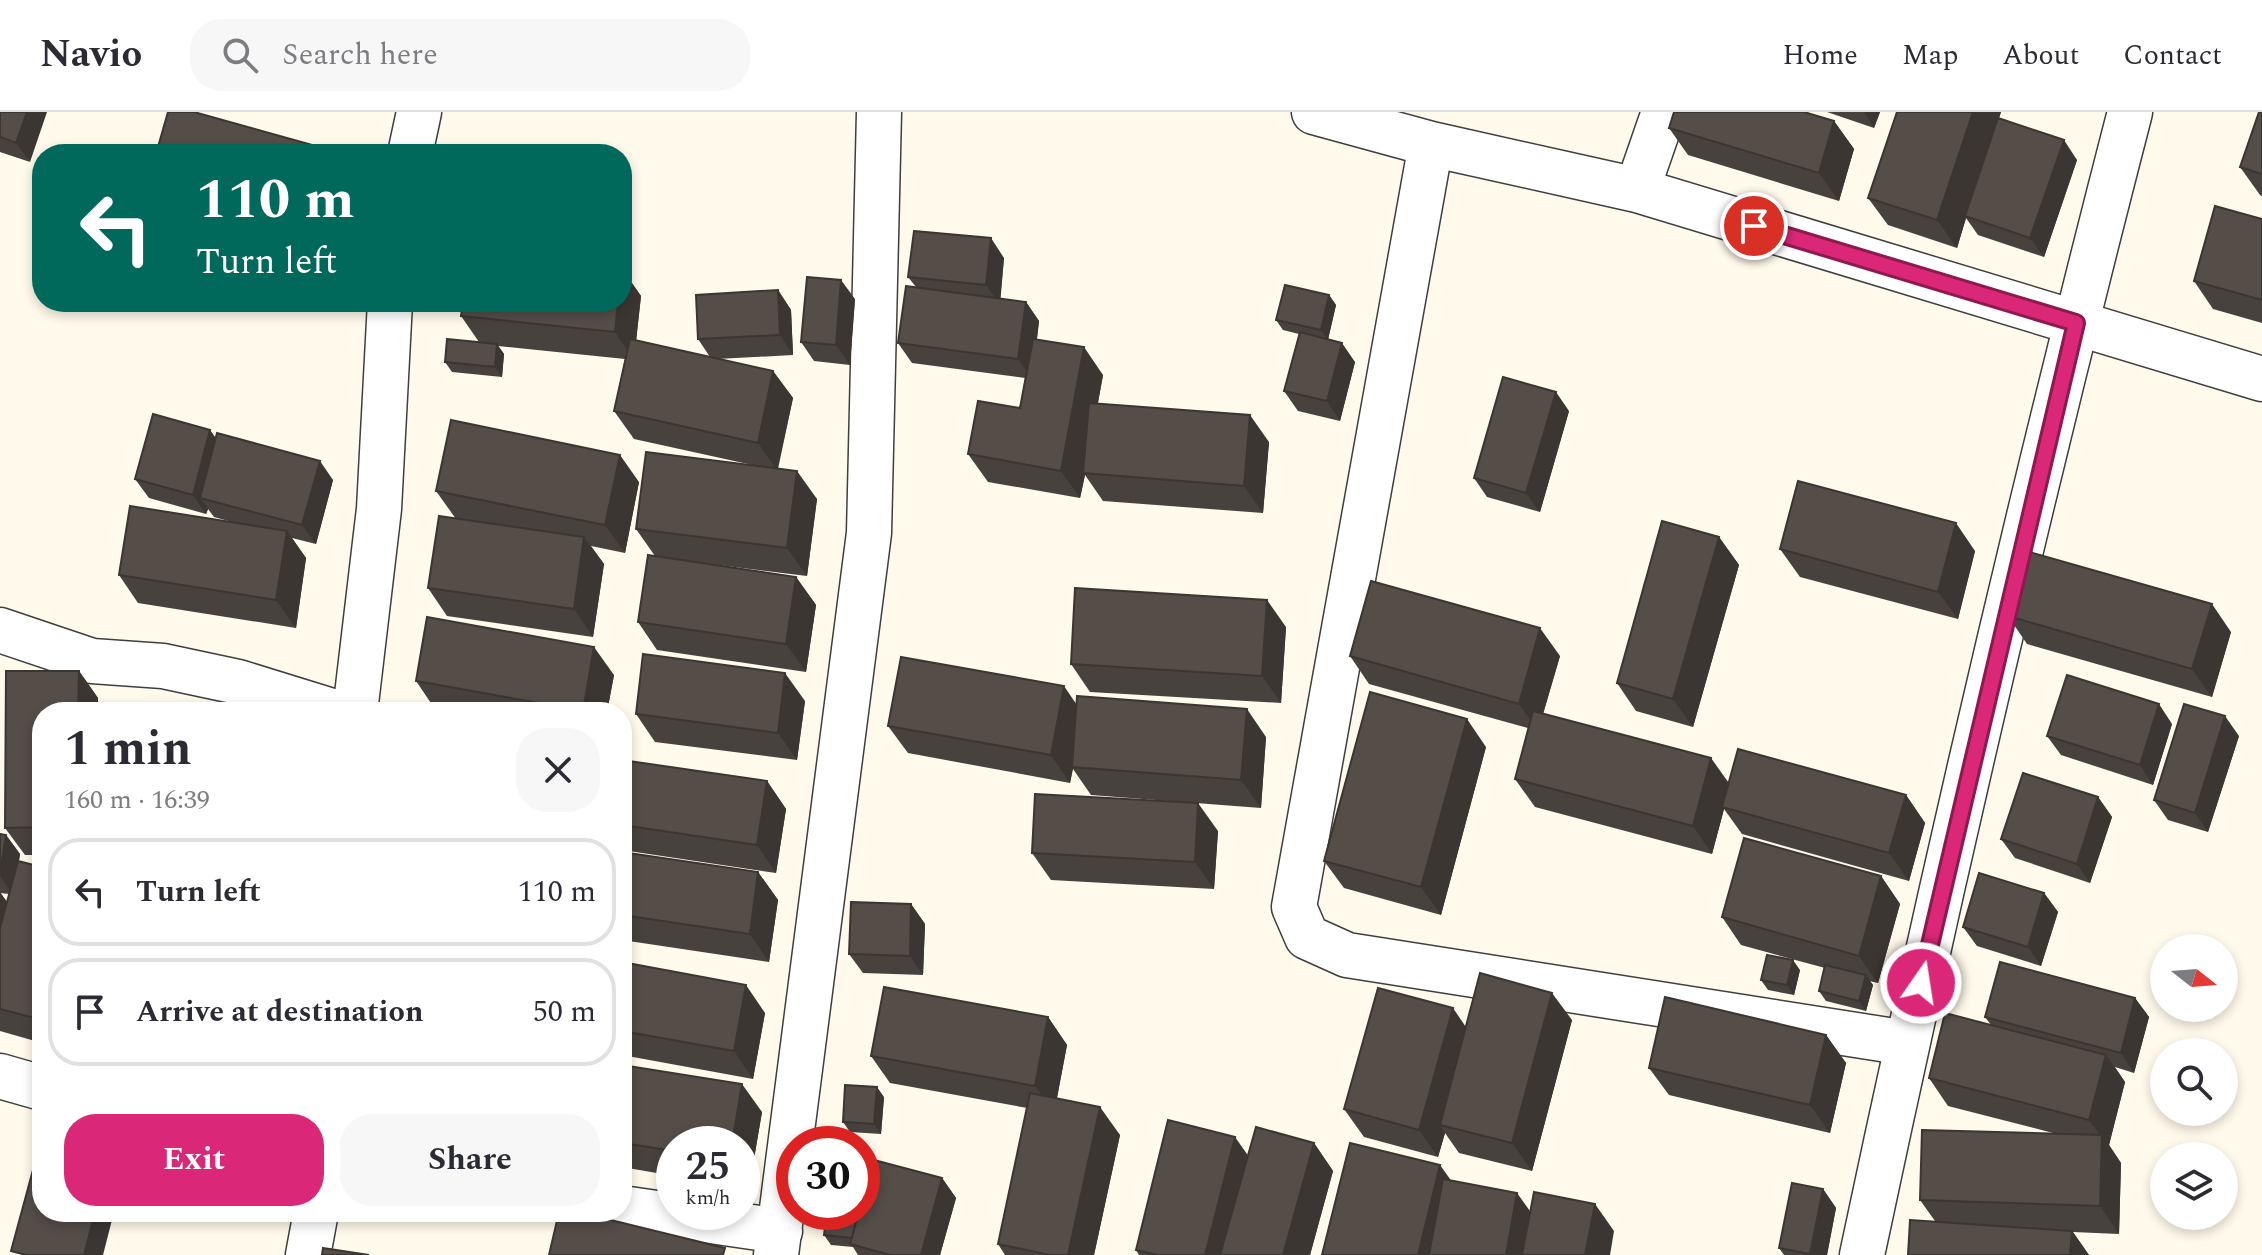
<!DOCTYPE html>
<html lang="en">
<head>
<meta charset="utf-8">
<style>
  :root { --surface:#fff; --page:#f7f7f7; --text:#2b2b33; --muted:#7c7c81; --line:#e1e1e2; --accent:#db2777 }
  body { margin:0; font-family:Spectral,serif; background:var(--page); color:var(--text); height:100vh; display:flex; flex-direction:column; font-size:30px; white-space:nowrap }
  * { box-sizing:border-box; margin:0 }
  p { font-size:26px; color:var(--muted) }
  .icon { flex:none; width:44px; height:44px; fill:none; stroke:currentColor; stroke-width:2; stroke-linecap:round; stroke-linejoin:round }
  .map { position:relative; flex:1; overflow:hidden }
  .sheet { position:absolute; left:32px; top:590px; width:600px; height:520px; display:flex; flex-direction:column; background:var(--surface); border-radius:32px; box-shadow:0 4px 12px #0003 }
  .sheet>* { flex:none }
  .top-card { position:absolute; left:32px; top:32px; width:600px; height:168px; border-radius:32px; box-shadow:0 4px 12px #0003; background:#00695c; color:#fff; overflow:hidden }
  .needle { width:52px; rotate:107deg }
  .fabs { position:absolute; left:2150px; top:822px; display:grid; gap:16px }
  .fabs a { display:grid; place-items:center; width:88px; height:88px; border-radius:50%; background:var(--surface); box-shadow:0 4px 12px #0003; font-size:40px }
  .speed { position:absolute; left:656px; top:1014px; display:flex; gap:16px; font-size:40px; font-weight:700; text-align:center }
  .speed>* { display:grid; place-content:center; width:104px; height:104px; border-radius:50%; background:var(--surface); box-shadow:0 4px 12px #0003; line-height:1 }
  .speed small { font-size:20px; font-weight:400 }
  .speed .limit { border:12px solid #d22; background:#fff; color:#111 }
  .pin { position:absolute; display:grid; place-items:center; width:68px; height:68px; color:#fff; margin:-34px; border:4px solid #fff; border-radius:50%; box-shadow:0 2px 8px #0007 }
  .me { position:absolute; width:88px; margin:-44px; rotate:13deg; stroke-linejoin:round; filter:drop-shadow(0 0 6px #0008) }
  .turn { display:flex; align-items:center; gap:28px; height:168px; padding:0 32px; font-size:36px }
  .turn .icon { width:104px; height:104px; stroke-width:2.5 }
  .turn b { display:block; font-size:56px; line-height:68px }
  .round { display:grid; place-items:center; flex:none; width:84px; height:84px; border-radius:32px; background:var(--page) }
  .headline { display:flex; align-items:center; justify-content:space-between; height:136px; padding:0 32px }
  h1 { font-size:48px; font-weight:700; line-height:60px }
  .cta { display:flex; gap:16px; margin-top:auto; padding:16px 32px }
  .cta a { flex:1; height:92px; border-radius:32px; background:var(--accent); color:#fff; font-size:32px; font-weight:700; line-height:92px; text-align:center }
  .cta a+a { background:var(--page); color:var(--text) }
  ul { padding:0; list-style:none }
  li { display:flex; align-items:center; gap:24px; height:108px; margin:0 16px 12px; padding:0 16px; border:4px solid var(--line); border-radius:32px }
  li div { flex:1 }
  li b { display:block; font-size:30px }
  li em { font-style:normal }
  header { display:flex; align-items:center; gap:48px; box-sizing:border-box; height:112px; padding:0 40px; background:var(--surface); border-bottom:2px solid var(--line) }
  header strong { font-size:38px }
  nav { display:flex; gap:44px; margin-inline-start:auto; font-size:28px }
  .search { width:560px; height:72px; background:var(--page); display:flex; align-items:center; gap:20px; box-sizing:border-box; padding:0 28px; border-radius:32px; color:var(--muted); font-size:30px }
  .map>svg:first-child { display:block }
</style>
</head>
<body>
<header>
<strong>Navio</strong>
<div class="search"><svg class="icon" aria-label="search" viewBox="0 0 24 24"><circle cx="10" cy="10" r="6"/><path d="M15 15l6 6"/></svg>Search here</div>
<nav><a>Home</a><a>Map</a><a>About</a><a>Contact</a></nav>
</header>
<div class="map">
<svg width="2262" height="1143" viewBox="0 0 2262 1143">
  <rect width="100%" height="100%" fill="#fffaeb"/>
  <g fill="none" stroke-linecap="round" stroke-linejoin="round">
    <g stroke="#3f3f3f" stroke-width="47">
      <path id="minor" d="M1314 0 1431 32 1637 78 2262 267
        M1431 32 1294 795 1307 825 1347 843 1907 931
        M410 42 419 0
        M1637 78 1664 0
        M0 518 92 549 163 554 238 570 335 600
        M355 600 379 397 390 190
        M0 964 42 976
        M622 1096 780 1119
        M308 1143 316 1100
        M776 1143 869 421 879 0
        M1862 1143C1943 760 2032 379 2130 0"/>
    </g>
    <use href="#minor" stroke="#fff" stroke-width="44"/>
  </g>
  <path fill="#48423e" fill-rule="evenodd" d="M0 0 30 50 0 40Z
    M1827 0H1880L1874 16Z
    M1897 0H2001L1999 6 2077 48 2044 145 1978 123 1966 106 1957 136 1888 113 1868 86Z
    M2262 0V84L2260 83 2240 55Z
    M1834 9 1854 37 1839 89 1688 43 1669 16Z
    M2262 107V211L2213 197 2194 169Z
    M1004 146 1000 187 1026 190 1039 209 1037 227 1103 263 1098 291 1269 330 1263 401 1103 389 1085 363 1080 386 988 370 968 342 1020 296 1025 266 912 251 898 231 916 175 908 165Z
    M622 157 641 184 636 229 710 245 698 227 778 178 791 198 793 243 717 247 773 259 793 286 778 357 817 387 807 464 687 449 796 465 816 493 806 560 657 538 638 510 655 444 636 417 757 354 634 327 614 299 625 247 498 234 504 242 502 265 452 260 445 250 479 230 461 204Z
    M1329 183 1336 193 1328 227 1355 250 1340 309 1298 299 1284 279 1299 222 1283 218 1276 208Z
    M855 187 850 253 814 249 801 230Z
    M1569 299 1540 400 1487 385 1474 366Z
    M210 318 216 327 333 368 316 432 292 426 306 446 296 516 138 491 119 463 232 410 214 405 208 397 206 402 149 386 135 367Z
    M639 370 625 441 591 434 604 452 593 525 447 504 428 476 456 407 436 379Z
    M1719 425 1739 453 1693 615 1636 599 1617 571Z
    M1780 437 1975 439 1958 507 1800 465Z
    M2008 504 2231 520 2212 585 2027 532Z
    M1286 515 1281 591 1090 580 1071 552Z
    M1350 544H1560L1543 602 1729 671 1906 683 1925 711 1909 769 1742 722 1724 697 1712 742 1535 695 1515 667 1528 616 1369 572Z
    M6 559H79L98 586V600H42V743H25L5 716Z
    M614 563 607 600H454L435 597 416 569Z
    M805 589 797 648 655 630 636 602Z
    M1077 593 1266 625 1261 696 1091 683 1073 657 1070 671 908 641 888 614Z
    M2172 612 2153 673 2061 643 2047 624Z
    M2239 624 2208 720 2168 708 2154 688Z
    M1486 635 1441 803 1344 776 1324 749Z
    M622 648 767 669 786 697 776 761 622 738Z
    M2098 685 2112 705 2090 771 2015 746 2001 727Z
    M1218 719 1214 777 1051 768 1032 741Z
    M0 722 6 723 20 742 19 749 42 755V931L0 919ZM0 781 9 782 7 790Z
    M622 740 758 760 778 788 769 850 622 828Z
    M1881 764 1900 792 1878 871 1869 869 1873 873 1866 899 1826 889 1819 879 1825 856 1741 833 1722 805Z
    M2044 781 2058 800 2041 854 1977 834 1963 815Z
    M911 792 925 812 923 863 863 861 849 842Z
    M622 850 765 901 753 967 622 943Z
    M1800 858 1794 883 1768 878 1761 868Z
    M2135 886 2149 905 2134 961 2115 955 2125 970 2109 1033 2121 1051 2119 1122 2073 1120 2089 1143 1935 1109 1920 1088 2057 1022 1948 994 1929 966 1991 913 1985 905Z
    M1048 905 1067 933 1057 986 1120 1023 1094 1143H1005L998 1132 1027 996 890 971 871 944Z
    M1572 908 1532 1059 1459 1041 1445 1021 1438 1045 1364 1025 1344 997 1466 915Z
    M1826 923 1846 951 1830 1021 1669 983 1649 956Z
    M622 953 762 1000 749 1076 742 1074V1032H674V1064L622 1055Z
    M884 985 881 1022 850 1020 843 1010Z
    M1314 1031 1333 1059 1310 1143H1139L1136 1138 1248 1043Z
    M942 1066 956 1086 940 1143H858L853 1135 831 1133 824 1123 862 1100Z
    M1823 1077 1836 1096 1827 1143H1784L1779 1136Z"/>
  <path fill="#3b3632" d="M27 0H47L30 50 16 31Z
    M1864 0H1880L1874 16Z
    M1973 0H2001L1967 104H1965L1966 106 1957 136 1937 108Z
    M1834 9 1854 37 1839 89 1819 61Z
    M2064 28 2077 48 2044 145 2030 126Z
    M991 126 1004 146 1000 193 986 173Z
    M622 157 641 184 634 248 615 220 618 190H622Z
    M841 168 855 187 850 253 836 233Z
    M778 178 791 198 793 243 780 223Z
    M1329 183 1336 193 1328 228 1321 218Z
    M1026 190 1039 209 1032 267 1018 247Z
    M1342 231 1355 250 1340 309 1327 289Z
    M497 232 504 242 502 265 495 255Z
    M1084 235 1103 263 1085 361H1083L1085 363 1080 386 1061 359Z
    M773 259 793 286 777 358 758 331Z
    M1556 280 1569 299 1540 400 1526 381Z
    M1250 303 1269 330 1263 401 1244 374Z
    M210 318 224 338 200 386 208 397 206 402 193 383Z
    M620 343 639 370 625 441 605 413Z
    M320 349 333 368 316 432 302 413Z
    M797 359 817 387 807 464 787 436Z
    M1956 411 1975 439 1958 507 1938 480Z
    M287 419 306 446 296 516 276 488Z
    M584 425 604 452 593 525 574 497Z
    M1719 425 1739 453 1693 615 1673 587Z
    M796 465 816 493 806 560 786 532Z
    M1267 488 1286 515 1281 591 1262 564Z
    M2212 492 2231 520 2212 585 2192 557Z
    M1540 516 1560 544 1538 619 1519 592Z
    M594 535 614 563 607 600 583 599Z
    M79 559 98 586V600H78Z
    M785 561 805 589 797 648 778 621Z
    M1064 574 1083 602 1070 671 1051 643Z
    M2159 592 2172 612 2153 673 2140 653Z
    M1247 597 1266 625 1261 696 1241 668Z
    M2225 604 2239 624 2208 720 2195 701Z
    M1467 607 1486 635 1441 803 1421 775Z
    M1711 646 1731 674 1722 695 1724 697 1712 742 1693 714Z
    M767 669 786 697 776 761 757 733Z
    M1906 683 1925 711 1909 769 1889 741Z
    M2098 685 2112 705 2090 771 2077 752Z
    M1198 691 1218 719 1214 777 1195 750Z
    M6 723 20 742 13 783 0 764Z
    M758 760 778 788 769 850 750 822Z
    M1881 764 1900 792 1878 871 1859 844Z
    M0 780 12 797 0 842Z
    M2044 781 2058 800 2041 854 2028 835Z
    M911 792 925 812 923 863 910 844Z
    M1793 848 1800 858 1794 883 1787 873Z
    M1866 863 1873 873 1866 899 1859 889Z
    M746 873 765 901 753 967 734 939Z
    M1552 881 1572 908 1532 1059 1512 1031Z
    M2135 886 2149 905 2134 961 2121 941Z
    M1453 896 1472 924 1440 1013 1445 1021 1438 1045 1419 1018Z
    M1048 905 1067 933 1054 1001 1035 974Z
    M1826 923 1846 951 1830 1021 1810 993Z
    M2106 943 2125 970 2109 1033 2121 1051 2119 1122 2100 1094 2102 1026 2089 1008Z
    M742 972 762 1000 749 1076 742 1065V1032H732Z
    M877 975 884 985 881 1022 874 1012Z
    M1100 995 1120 1023 1094 1143H1068Z
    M1235 1025 1254 1052 1232 1143H1205Z
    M1314 1031 1333 1059 1310 1143H1283Z
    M1440 1053 1460 1081 1444 1143H1418Z
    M942 1066 956 1086 940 1143H921Z
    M1823 1077 1836 1096 1827 1143H1811Z
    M1517 1081 1537 1109 1530 1143H1506Z
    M1595 1092 1614 1119 1610 1143H1585Z
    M95 1100H114L103 1143H84Z
    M2072 1119 2089 1143H2070Z"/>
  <path fill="#544d48" stroke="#3b3632" stroke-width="2" d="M0 0H27L16 31 0 25Z
    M168 0H194L330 38 329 42H156Z
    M1674 0H1804L1834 9 1819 61 1669 16Z
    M1897 0H1973L1937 108 1868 86Z
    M2259 0H2262V62L2240 55Z
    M1998 6 2064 28 2030 126 1965 104Z
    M2215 94 2262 107V188L2194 169Z
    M914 119 991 126 986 173 908 165Z
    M807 165 841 168 836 233 801 230Z
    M1285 173 1329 183 1321 218 1276 208Z
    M906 174 1026 190 1018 247 898 231Z
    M778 178 780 223 698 227 696 183Z
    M463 190H618L615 220 461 204Z
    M1300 220 1342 231 1327 289 1284 279Z
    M447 227 497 232 495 255 445 250Z
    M630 227 773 259 758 331 614 299Z
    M1033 227 1084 235 1061 359 968 342 978 289 1020 296Z
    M1503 265 1556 280 1526 381 1474 366Z
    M1089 291 1250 303 1244 374 1083 361Z
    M153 302 210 318 193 383 135 367Z
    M451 308 620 343 605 413 436 379Z
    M217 321 320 349 302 413 200 386Z
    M646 340 797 359 787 436 636 417Z
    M1798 369 1956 411 1938 480 1780 437Z
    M130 394 287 419 276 488 119 463Z
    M439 404 584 425 574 497 428 476Z
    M1662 409 1719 425 1673 587 1617 571Z
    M2026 439 2212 492 2192 557 2008 504Z
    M648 443 796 465 786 532 638 510Z
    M1371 469 1540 516 1519 592 1350 544Z
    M1075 476 1267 488 1262 564 1071 552Z
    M427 505 594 535 583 599 416 569Z
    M643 542 785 561 778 621 636 602Z
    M901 545 1064 574 1051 643 888 614Z
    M6 559H79L78 600H42V715L5 716Z
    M2067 563 2159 592 2140 653 2047 624Z
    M1370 580 1467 607 1421 775 1324 749Z
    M1077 584 1247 597 1241 668 1072 655Z
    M2184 592 2225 604 2195 701 2154 688Z
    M1533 599 1711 646 1693 714 1515 667Z
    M1738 637 1906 683 1889 741 1722 695Z
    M622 648 767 669 757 733 622 713Z
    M2023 661 2098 685 2077 752 2001 727Z
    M1035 682 1198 691 1195 750 1032 741Z
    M0 722 6 723 0 762Z
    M1744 726 1881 764 1859 844 1722 805Z
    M622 740 758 760 750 822 622 803Z
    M18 749 42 755V908L0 897V816Z
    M1979 761 2044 781 2028 835 1963 815Z
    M851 790 911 792 910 844 849 842Z
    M1767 843 1793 848 1787 873 1761 868Z
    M622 850 746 873 734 939 622 919Z
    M2000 850 2135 886 2121 941 1985 905Z
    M1825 853 1866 863 1859 889 1819 879Z
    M1480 861 1552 881 1512 1031 1440 1013Z
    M884 875 1048 905 1035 974 871 944Z
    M1378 876 1453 896 1419 1018 1344 997Z
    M1665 885 1826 923 1810 993 1649 956Z
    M1945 901 2106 943 2089 1008 1929 966Z
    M622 953 742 972 732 1032H674V1039L622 1031Z
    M845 973 877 975 874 1012 843 1010Z
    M1030 981 1100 995 1068 1143H1050L998 1132Z
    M1168 1008 1235 1025 1205 1143H1158L1136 1138Z
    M1256 1015 1314 1031 1283 1143H1220Z
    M1922 1018 2102 1023 2100 1094 1920 1088Z
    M1350 1031 1440 1053 1418 1143H1322Z
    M874 1048 942 1066 921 1143H890L850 1132 859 1100H862V1091Z
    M33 1058 42 1060V1100H95L84 1143H26L11 1139Z
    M1443 1067 1517 1081 1506 1143H1429Z
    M1792 1071 1823 1077 1810 1142 1779 1136Z
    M1534 1080 1595 1092 1585 1143H1522Z
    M559 1100H578L725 1136 723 1143H549Z
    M827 1100H858L852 1126 824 1123Z
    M1910 1108 2072 1119 2070 1143H1908Z
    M323 1136 369 1143H322Z"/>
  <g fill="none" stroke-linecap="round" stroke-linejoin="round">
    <g stroke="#8e194d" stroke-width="20">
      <path id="route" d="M1754 114 2076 211 1921 871"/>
    </g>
    <use href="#route" stroke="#db2777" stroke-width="14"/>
  </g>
</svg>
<div class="fabs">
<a><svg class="needle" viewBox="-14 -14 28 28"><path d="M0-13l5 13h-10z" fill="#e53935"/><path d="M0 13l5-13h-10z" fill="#7c7c81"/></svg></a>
<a><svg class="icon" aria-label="search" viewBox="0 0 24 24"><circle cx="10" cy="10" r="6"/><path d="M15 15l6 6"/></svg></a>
<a><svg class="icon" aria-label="layers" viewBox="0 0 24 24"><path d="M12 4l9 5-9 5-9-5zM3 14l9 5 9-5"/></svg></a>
</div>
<div class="speed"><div>25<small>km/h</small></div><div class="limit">30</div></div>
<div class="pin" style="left:1754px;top:114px;background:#d93025"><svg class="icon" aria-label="arrive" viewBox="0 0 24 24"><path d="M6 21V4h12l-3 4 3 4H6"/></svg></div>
<svg class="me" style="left:1921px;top:871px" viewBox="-20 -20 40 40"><circle r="17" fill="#db2777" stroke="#fff" stroke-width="3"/><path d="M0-11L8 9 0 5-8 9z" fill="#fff"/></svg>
<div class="top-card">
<div class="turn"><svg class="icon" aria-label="left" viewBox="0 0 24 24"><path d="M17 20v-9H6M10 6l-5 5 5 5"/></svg><div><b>110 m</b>Turn left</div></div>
</div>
<section class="sheet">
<div class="headline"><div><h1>1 min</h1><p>160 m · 16:39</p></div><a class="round"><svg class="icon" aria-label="close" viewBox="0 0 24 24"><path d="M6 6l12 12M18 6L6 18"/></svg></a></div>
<ul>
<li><svg class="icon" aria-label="left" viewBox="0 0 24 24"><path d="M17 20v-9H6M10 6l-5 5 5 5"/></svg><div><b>Turn left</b></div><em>110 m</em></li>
<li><svg class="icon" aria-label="arrive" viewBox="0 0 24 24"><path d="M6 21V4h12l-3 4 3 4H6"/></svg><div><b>Arrive at destination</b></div><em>50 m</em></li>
</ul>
<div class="cta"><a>Exit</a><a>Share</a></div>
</section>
</div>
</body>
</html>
